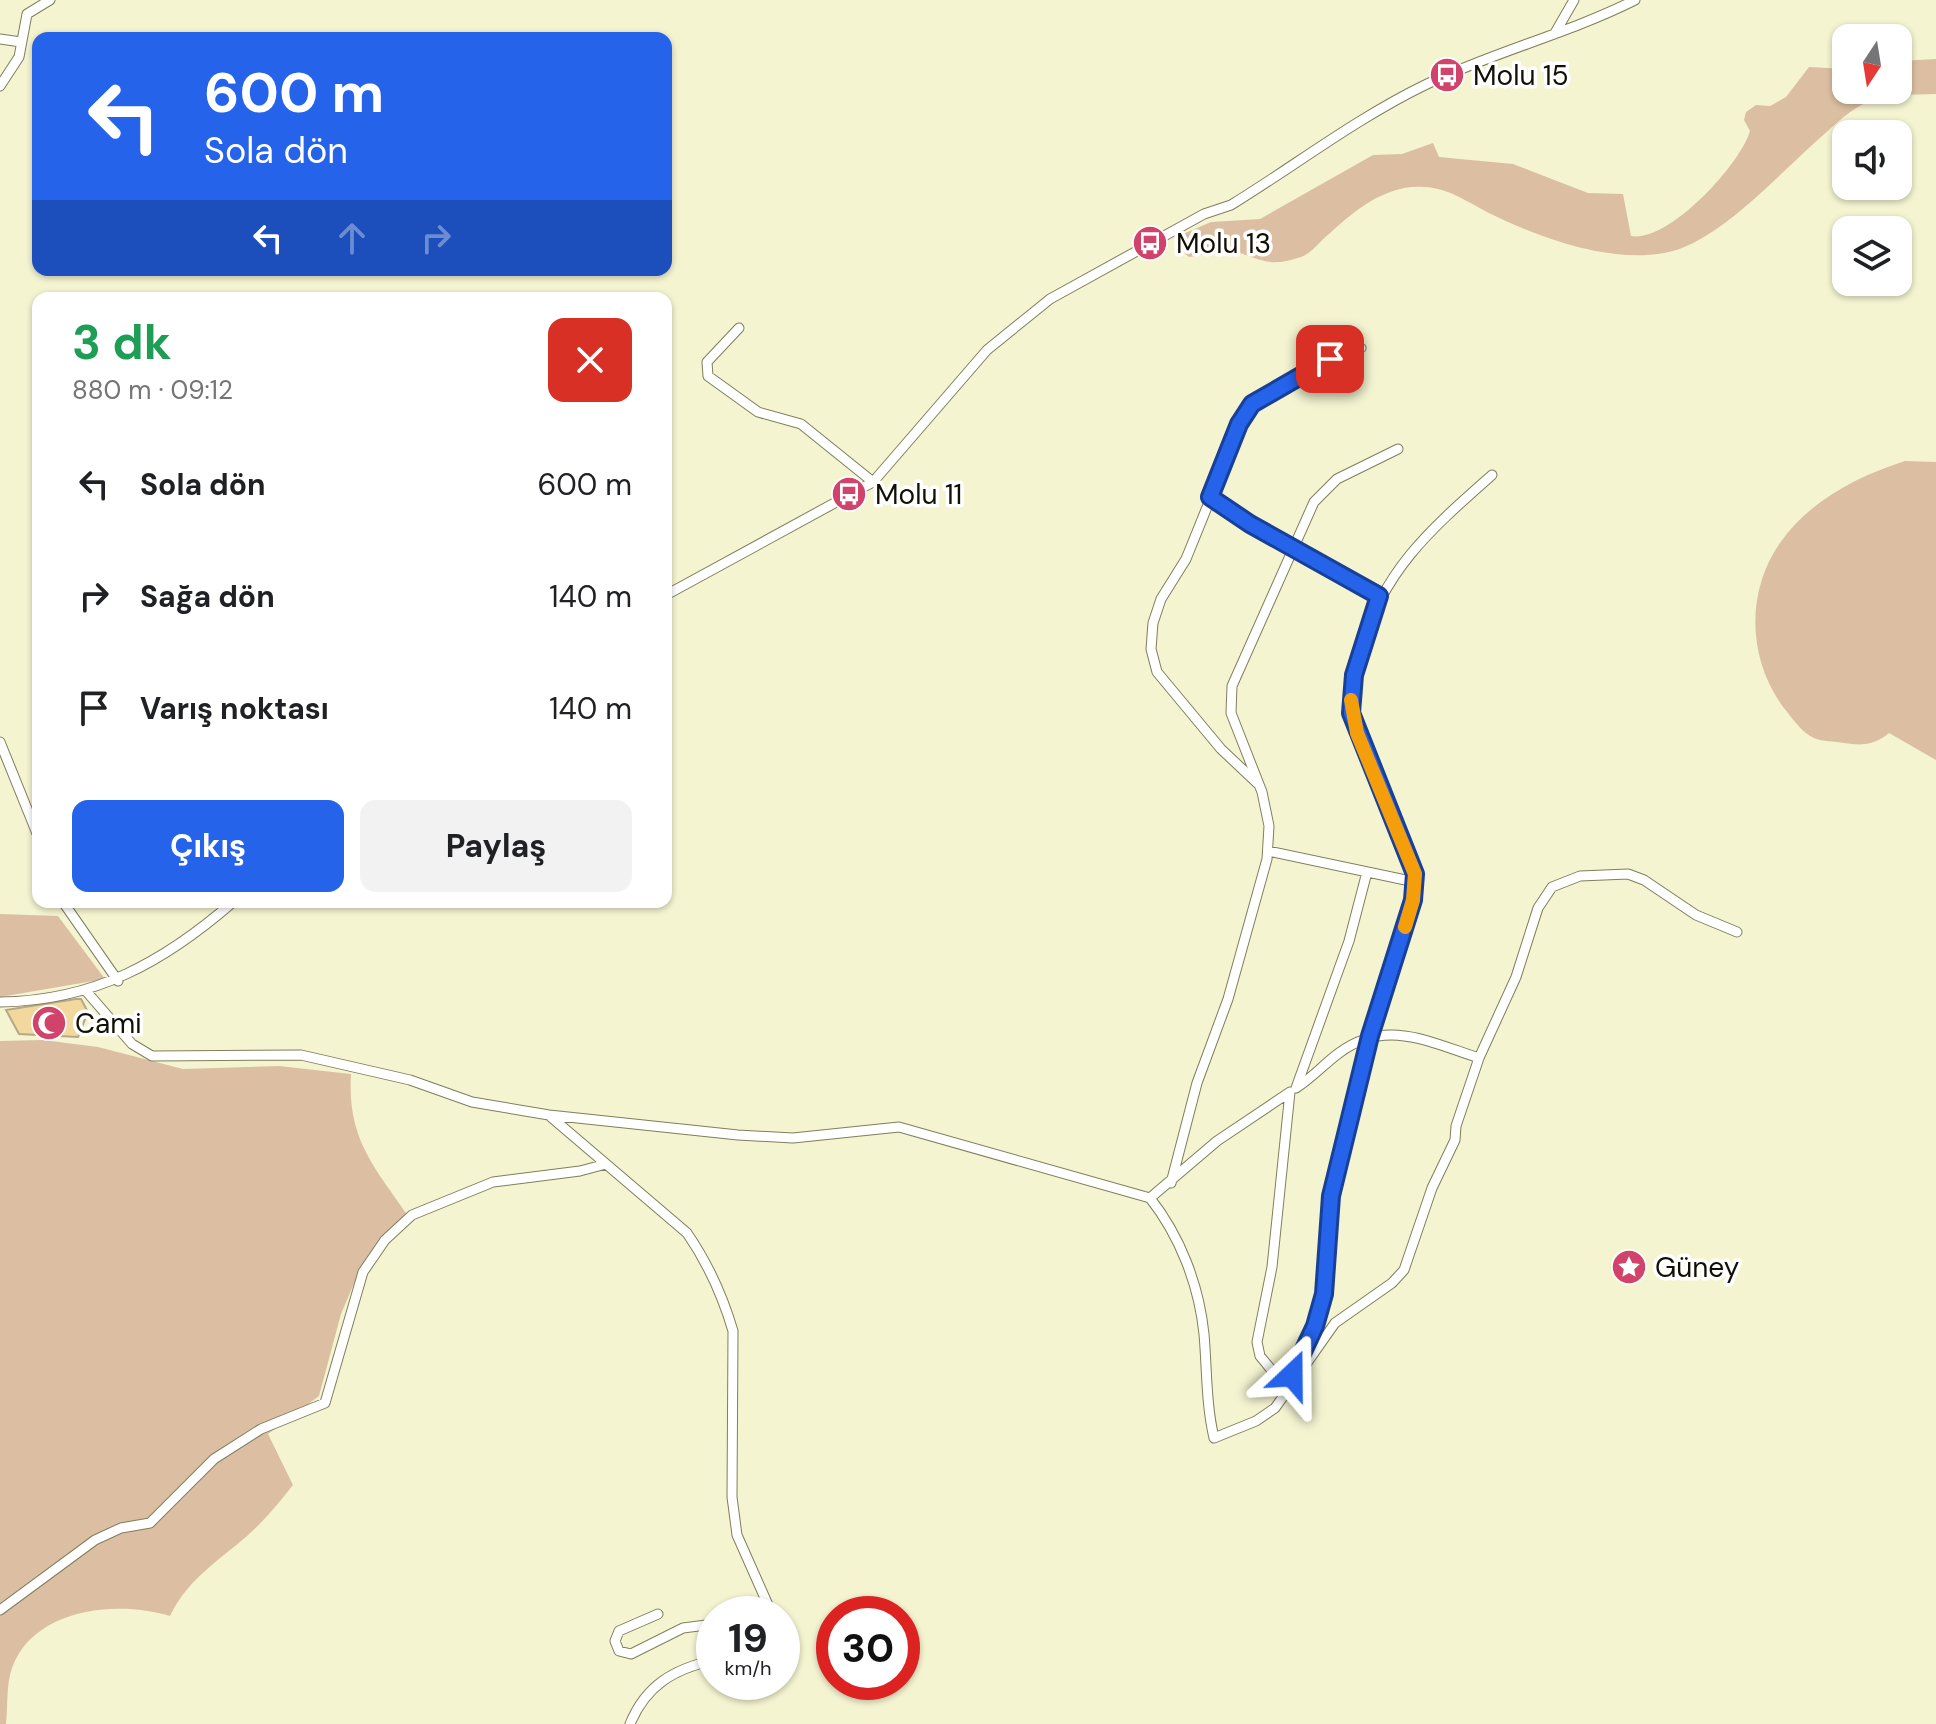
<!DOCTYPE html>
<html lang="tr">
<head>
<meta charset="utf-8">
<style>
  :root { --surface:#fff; --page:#f2f2f2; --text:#202124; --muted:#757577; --accent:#2563eb }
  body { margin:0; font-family:"DM Sans",sans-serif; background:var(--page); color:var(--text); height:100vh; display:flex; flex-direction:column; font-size:30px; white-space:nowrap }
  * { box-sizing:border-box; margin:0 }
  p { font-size:26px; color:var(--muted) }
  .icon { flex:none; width:44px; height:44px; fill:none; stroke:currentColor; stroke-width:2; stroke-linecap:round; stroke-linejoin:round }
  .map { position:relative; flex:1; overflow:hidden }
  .details { position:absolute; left:32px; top:292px; width:640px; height:616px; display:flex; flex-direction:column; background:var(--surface); border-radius:16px; box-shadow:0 2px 6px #0004 }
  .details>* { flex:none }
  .guide { position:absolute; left:32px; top:32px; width:640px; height:244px; border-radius:16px; box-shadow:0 2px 6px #0004; background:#2563eb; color:#fff; overflow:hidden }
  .needle { width:52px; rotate:192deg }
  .tools { position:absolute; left:1832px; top:24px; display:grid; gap:16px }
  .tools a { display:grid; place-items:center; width:80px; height:80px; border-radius:16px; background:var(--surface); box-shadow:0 2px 6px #0004; font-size:40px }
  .speed { position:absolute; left:696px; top:1596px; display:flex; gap:16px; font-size:40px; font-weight:700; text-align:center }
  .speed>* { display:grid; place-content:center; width:104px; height:104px; border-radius:50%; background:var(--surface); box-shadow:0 2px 6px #0004; line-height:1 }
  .speed small { font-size:20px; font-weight:400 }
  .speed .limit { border:12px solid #d22; background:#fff; color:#111 }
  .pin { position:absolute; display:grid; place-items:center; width:68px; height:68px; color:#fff; margin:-34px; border-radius:16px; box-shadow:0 4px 12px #0006 }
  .me { position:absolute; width:88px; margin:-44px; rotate:23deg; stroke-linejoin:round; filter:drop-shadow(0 0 6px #0008) }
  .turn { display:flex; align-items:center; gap:28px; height:168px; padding:0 40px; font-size:36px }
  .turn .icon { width:104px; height:104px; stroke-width:2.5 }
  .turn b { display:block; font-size:56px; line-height:68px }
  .lanes { display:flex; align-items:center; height:76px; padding:0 40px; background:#0003; justify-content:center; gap:40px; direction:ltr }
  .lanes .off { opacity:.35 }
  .round { display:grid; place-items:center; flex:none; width:84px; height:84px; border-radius:16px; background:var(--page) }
  .overview { display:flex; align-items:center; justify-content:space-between; height:136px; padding:0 40px }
  h1 { font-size:48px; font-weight:700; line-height:60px; color:#1e9e55 }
  .cta { display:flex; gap:16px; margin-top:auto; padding:16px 40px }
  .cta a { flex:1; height:92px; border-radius:16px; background:var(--accent); color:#fff; font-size:32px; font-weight:700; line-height:92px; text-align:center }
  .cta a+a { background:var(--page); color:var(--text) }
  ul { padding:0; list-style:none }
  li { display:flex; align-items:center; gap:24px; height:112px; padding:0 40px }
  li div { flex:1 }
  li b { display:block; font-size:30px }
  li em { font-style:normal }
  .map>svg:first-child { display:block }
</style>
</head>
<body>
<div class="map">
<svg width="1936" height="1724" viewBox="0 0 1936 1724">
  <rect width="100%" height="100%" fill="#f4f4d1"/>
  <path fill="#dcbfa2" d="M1936 59V94C1913 95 1892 93 1870 101 1850 109 1837 123 1821 137 1781 172 1723 237 1673 251 1616 266 1542 239 1491 214 1469 203 1449 188 1424 187 1387 184 1355 210 1329 234 1320 241 1312 253 1301 257 1271 267 1264 261 1237 252 1225 248 1201 256 1189 257L1176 246V237L1211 222 1260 219 1373 155 1402 154 1433 143 1439 157 1513 164 1588 193 1623 194 1631 236C1668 243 1740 165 1750 131L1744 120 1746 112 1756 105 1770 106 1786 97 1809 67 1846 69V90H1898V61Z
    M1905 461 1936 462V760L1889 733C1875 745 1862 746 1844 743 1835 741 1822 742 1814 738 1804 734 1794 721 1788 713 1748 665 1744 594 1780 543 1809 501 1858 476 1905 461Z
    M0 914 58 916 105 979 0 997Z
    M43 1040 98 1047 183 1069 279 1066 351 1074C347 1139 374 1166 408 1216L379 1240 358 1274 341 1314 319 1396 268 1434 293 1485C279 1503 264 1521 247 1536 217 1562 188 1579 170 1616 117 1600 34 1608 12 1668 6 1685 8 1706 6 1724H0V1041Z"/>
  <path fill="#f2d89c" stroke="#b5a788" stroke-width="2" d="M76 999H81L88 1012 78 1037 19 1034 6 1010Z"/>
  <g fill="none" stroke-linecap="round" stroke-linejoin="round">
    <g stroke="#7f7e5e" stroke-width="11">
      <path id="minor" d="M1555 33 1574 0
        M0 39 21 42
        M0 86 19 57 27 14 50 0
        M739 328 707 362 708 376 758 412 801 424 873 482
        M1210 497 1250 524 1379 596
        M666 595 873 482 987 350 1050 299 1204 214 1231 205C1296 165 1357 118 1425 85 1493 52 1567 34 1635 0
        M0 742 38 836
        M1257 783 1221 749 1157 672 1151 649 1153 623 1161 599 1186 559 1246 411 1300 374 1361 348
        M1268 851 1415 882
        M63 902 118 981
        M86 991 132 1044 152 1056 301 1055 410 1080 472 1102 549 1115 738 1135 793 1138 899 1127 1150 1198C1180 1236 1199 1285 1204 1334 1207 1369 1206 1404 1214 1438L1256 1421 1275 1408 1335 1323 1392 1283 1404 1270 1432 1188 1455 1140 1456 1126 1479 1058 1516 977 1538 908 1552 887 1580 876 1628 874 1644 880 1696 915 1737 932
        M0 1002C94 1001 164 962 233 902
        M1296 1088 1349 941 1367 872
        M1296 1088C1312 1078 1324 1064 1339 1053 1386 1018 1429 1042 1479 1058
        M551 1117 687 1233C707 1262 723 1297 733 1331L732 1497 737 1535 772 1614
        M1171 1183 1197 1083 1228 999 1267 859 1269 826 1262 792 1231 713 1232 686 1314 502 1337 479 1398 449
        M1150 1198 1217 1141 1290 1092
        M1291 1379 1315 1326 1324 1294 1331 1196 1370 1036 1415 891V874L1354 723C1348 697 1353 674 1360 650 1384 569 1431 529 1492 475
        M1288 1390 1260 1356 1257 1342 1272 1267 1290 1092
        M0 1610 95 1540 121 1528 150 1523 214 1459 261 1429 325 1403 363 1272 385 1240 412 1215 493 1182 580 1171 606 1164
        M658 1614 619 1631 615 1641 619 1651 631 1654 683 1628 714 1624
        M760 1614 772 1611
        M630 1724C646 1685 674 1669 714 1660"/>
    </g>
    <use href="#minor" stroke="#fff" stroke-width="9"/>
  </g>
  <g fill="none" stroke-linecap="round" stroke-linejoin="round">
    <g stroke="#184099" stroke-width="20">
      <path id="route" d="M1292 1375 1315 1326 1324 1294 1331 1196 1370 1036 1413 900 1415 874 1351 713 1354 675 1379 596 1250 524 1210 497 1239 424 1252 404 1330 359"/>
    </g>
    <use href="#route" stroke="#2563eb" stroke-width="14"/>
    <path stroke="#f59e0b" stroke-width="14" d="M1351 700 1357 733 1415 874 1413 900 1405 927"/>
  </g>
  <defs>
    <g id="bus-disc" transform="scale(1.8)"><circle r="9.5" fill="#d1436a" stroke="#fff"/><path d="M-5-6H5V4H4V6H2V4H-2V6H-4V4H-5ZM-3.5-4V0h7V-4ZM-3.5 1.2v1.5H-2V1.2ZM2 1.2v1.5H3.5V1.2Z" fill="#fff"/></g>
    <g id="mosque-disc" transform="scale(1.8)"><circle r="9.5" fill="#d1436a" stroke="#fff"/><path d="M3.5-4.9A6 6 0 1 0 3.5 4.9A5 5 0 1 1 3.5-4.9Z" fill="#fff"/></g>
    <g id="sight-disc" transform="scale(1.8)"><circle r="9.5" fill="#d1436a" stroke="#fff"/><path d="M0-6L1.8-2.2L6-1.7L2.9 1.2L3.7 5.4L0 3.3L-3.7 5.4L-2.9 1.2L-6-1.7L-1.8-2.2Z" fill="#fff"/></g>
  </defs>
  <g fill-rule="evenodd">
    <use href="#bus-disc" x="1447" y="75"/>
    <use href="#bus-disc" x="1150" y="243"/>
    <use href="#bus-disc" x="849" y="494"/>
    <use href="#mosque-disc" x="49" y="1023"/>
    <use href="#sight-disc" x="1629" y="1267"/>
  </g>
  <g text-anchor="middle" stroke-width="7" stroke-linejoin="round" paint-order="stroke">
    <g font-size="28" fill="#101005" stroke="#fff" text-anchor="start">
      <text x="1473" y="85">Molu 15</text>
      <text x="1176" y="253">Molu 13</text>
      <text x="875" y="504">Molu 11</text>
      <text x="75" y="1033">Cami</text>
      <text x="1655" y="1277">Güney</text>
    </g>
  </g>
</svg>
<div class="tools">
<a><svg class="needle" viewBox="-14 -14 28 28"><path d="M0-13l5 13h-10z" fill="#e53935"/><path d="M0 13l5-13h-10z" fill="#757577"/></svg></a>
<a><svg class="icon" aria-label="sound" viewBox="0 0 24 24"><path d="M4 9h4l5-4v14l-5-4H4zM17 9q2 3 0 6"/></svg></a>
<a><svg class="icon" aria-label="layers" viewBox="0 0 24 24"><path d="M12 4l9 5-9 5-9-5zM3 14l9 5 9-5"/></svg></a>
</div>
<div class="speed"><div>19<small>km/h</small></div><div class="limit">30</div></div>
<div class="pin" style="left:1330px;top:359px;background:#d93025"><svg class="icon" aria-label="arrive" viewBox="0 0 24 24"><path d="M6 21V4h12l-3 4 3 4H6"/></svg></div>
<svg class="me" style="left:1292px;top:1375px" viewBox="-20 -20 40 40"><path d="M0-17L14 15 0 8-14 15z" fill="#2563eb" stroke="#fff" stroke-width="4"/></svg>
<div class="guide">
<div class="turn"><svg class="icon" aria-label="left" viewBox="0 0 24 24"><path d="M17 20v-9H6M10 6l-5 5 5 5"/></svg><div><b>600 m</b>Sola dön</div></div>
<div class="lanes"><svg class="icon" aria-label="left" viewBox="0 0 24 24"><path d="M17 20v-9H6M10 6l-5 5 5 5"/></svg><svg class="icon off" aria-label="ahead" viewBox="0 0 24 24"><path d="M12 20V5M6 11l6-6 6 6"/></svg><svg class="icon off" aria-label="right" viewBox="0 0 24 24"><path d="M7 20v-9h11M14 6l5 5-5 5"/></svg></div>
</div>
<section class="details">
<div class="overview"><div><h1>3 dk</h1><p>880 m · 09:12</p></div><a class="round" style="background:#d93025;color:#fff"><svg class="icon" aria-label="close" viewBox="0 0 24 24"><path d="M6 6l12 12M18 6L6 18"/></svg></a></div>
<ul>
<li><svg class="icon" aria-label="left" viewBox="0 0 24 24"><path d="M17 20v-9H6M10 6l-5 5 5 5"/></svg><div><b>Sola dön</b></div><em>600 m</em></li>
<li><svg class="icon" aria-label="right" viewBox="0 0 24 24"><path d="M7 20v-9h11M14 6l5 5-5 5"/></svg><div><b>Sağa dön</b></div><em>140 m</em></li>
<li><svg class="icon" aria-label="arrive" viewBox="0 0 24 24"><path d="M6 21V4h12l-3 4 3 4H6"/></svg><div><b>Varış noktası</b></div><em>140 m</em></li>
</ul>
<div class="cta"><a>Çıkış</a><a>Paylaş</a></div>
</section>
</div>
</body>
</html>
